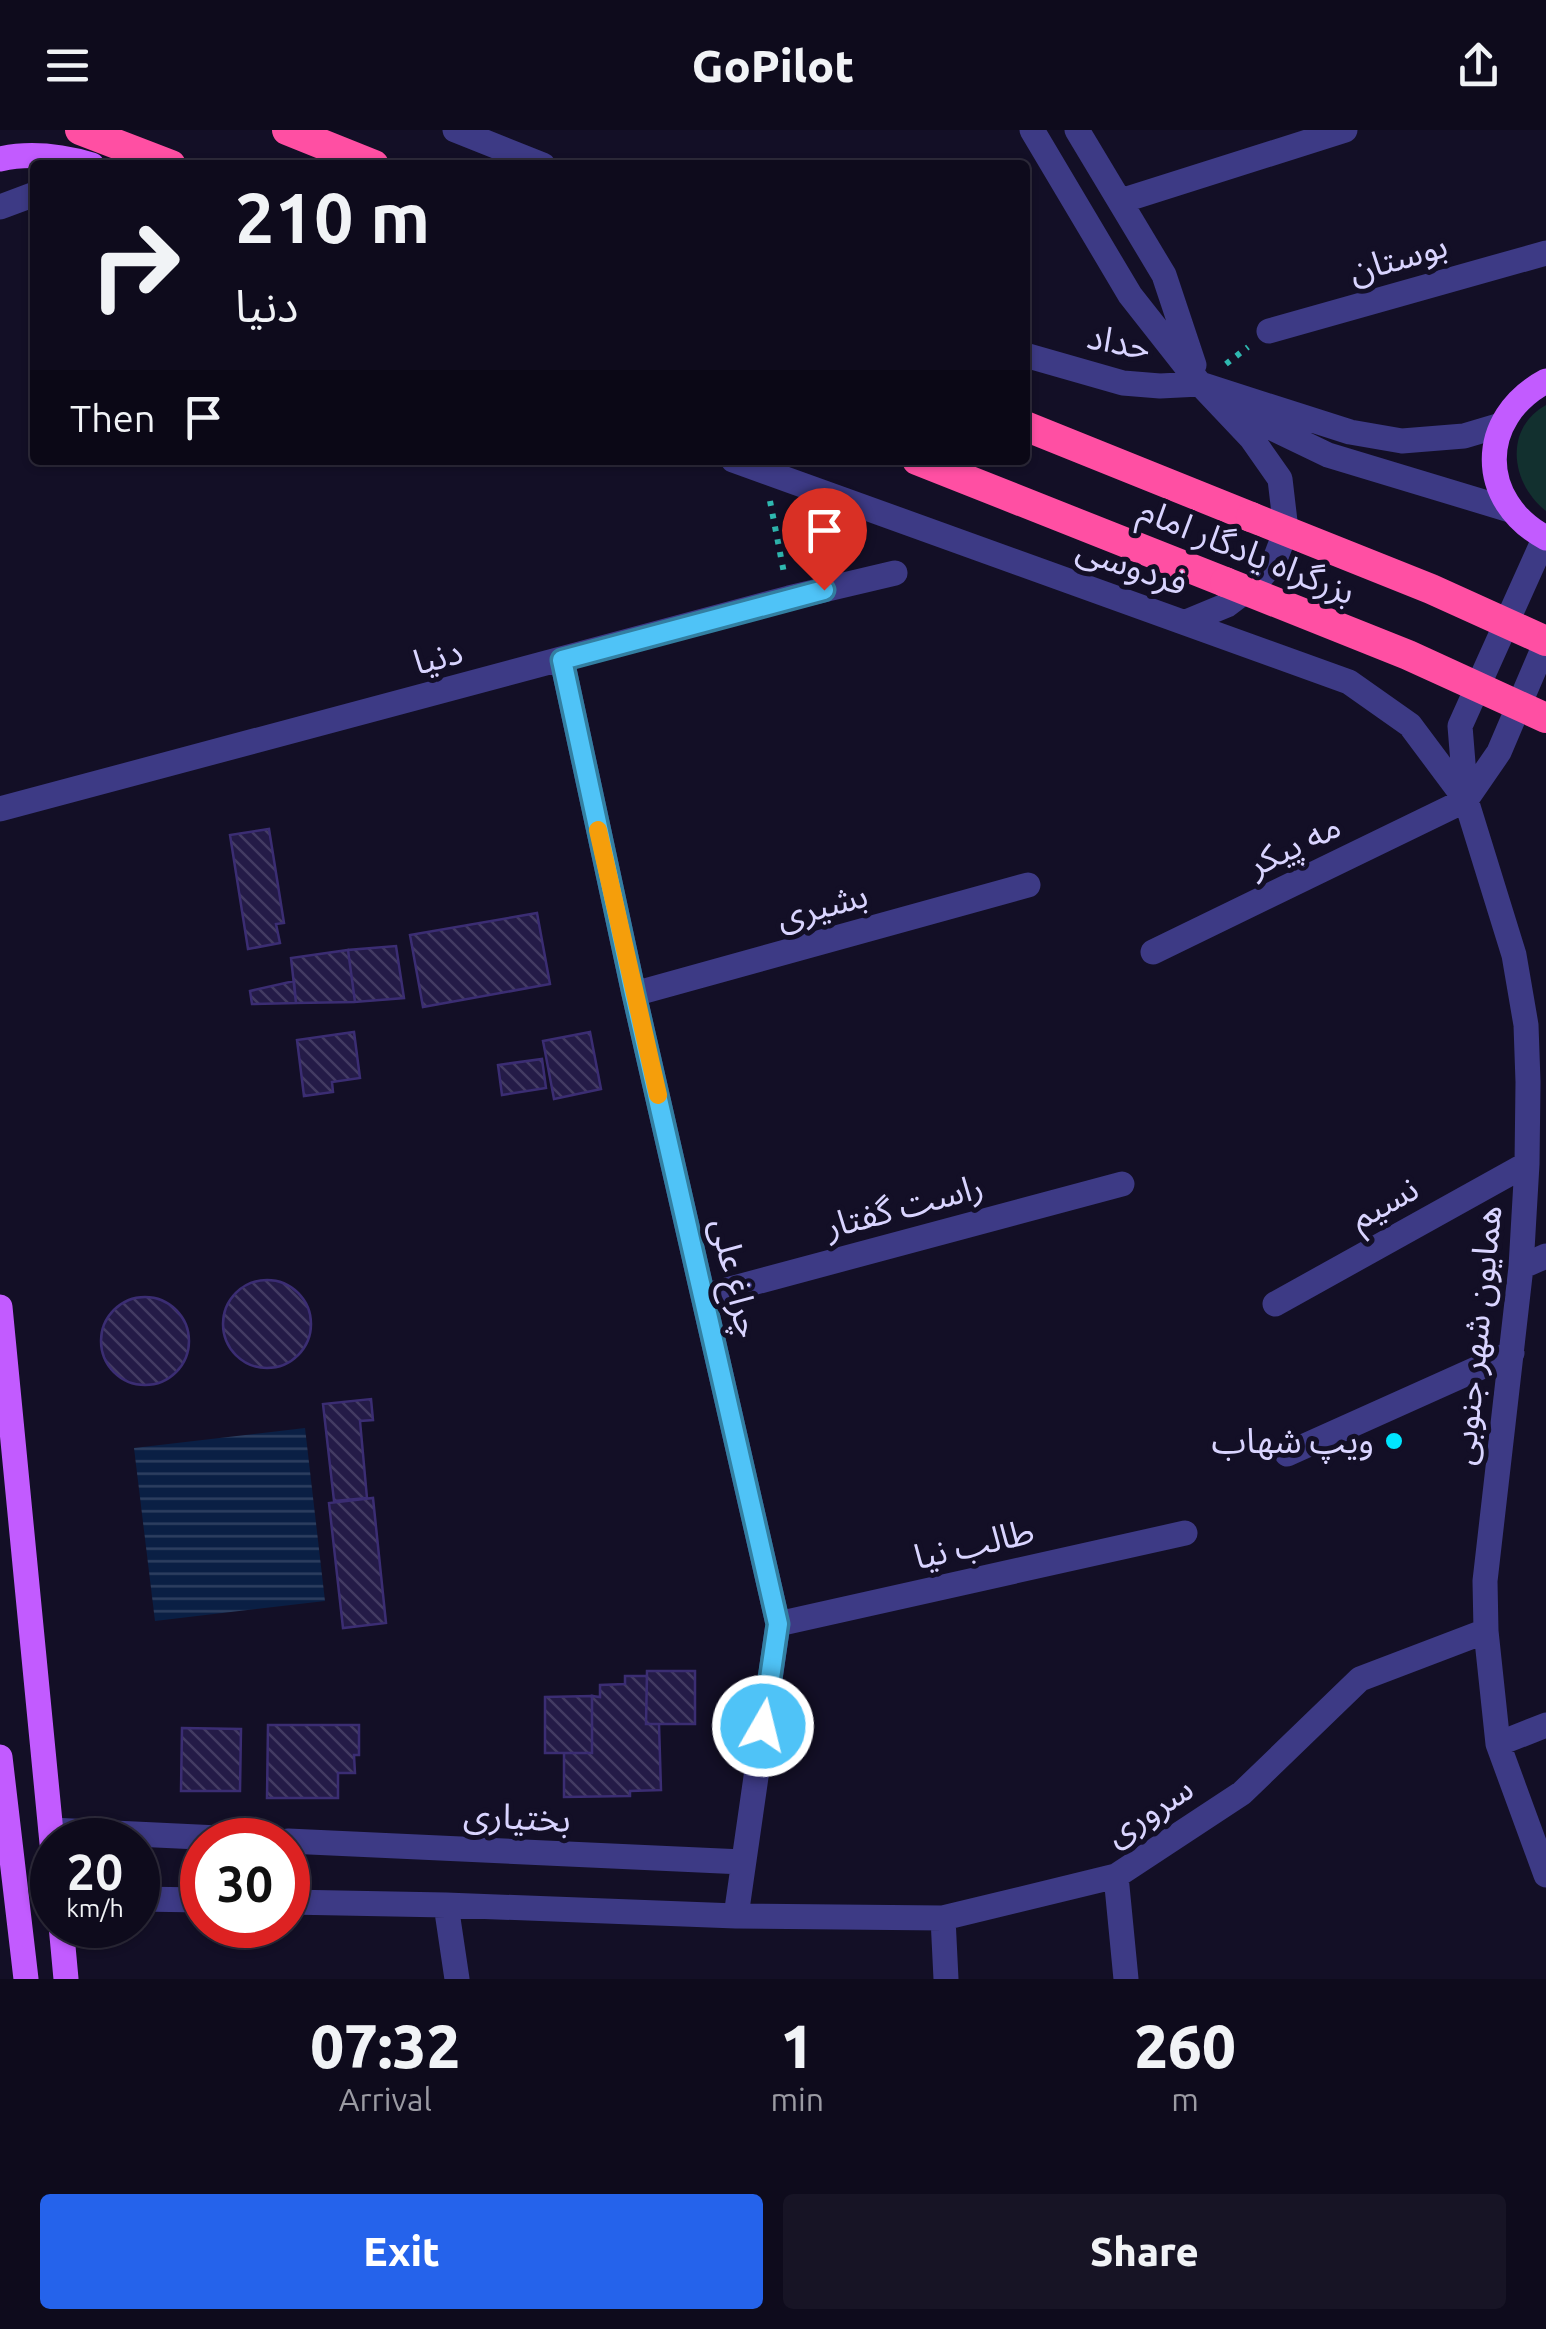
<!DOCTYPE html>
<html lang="en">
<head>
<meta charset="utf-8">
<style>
  :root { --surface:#0e0b1c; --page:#171425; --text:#f1f3f6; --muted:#9b9ba3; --line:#2e2b3b; --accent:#2563eb }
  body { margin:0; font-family:Ubuntu,"Noto Sans Arabic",sans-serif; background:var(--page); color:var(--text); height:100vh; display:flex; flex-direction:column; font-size:38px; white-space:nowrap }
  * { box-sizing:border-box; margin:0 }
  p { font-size:32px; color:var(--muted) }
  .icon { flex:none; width:55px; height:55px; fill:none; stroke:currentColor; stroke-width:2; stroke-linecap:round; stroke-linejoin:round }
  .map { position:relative; height:1849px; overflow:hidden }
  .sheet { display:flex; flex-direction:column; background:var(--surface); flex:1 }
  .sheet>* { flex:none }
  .hud { position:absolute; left:30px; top:30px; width:1000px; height:305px; border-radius:10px; box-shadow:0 2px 8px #0004,0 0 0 2px var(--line); background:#0e0b1c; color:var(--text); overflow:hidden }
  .speed { position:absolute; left:30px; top:1688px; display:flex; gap:20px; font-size:50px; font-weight:700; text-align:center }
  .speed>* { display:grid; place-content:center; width:130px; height:130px; border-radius:50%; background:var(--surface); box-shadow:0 2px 8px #0004,0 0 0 2px var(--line); line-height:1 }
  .speed small { font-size:25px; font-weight:400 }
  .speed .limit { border:15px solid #d22; background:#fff; color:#111 }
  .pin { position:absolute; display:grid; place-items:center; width:85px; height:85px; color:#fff; margin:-102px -42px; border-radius:50% 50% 50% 0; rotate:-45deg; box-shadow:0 0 10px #0007 }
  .pin .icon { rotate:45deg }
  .me { position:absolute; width:110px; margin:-55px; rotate:8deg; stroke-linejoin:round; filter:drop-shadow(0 0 8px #0008) }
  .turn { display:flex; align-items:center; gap:35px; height:210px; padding:0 40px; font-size:45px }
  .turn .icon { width:130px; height:130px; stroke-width:2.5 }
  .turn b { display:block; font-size:70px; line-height:85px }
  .then { display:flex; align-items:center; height:95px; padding:0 40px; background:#0003; gap:20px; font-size:38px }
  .eta { display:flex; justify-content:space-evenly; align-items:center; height:170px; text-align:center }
  .eta b { font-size:60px; font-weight:800; line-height:70px }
  .action { display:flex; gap:20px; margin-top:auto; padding:20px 40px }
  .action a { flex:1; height:115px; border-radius:10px; background:var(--accent); color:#fff; font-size:40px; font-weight:800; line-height:115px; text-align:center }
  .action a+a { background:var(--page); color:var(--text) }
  header { display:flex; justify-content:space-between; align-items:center; height:130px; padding:0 40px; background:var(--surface); font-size:45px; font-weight:800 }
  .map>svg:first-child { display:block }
</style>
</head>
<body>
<header><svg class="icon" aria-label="menu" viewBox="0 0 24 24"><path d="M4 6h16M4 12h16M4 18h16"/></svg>GoPilot<svg class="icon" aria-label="share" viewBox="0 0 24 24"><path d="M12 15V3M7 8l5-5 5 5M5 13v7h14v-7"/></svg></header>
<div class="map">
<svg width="1546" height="1849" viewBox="0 0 1546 1849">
  <defs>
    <pattern id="water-rules" width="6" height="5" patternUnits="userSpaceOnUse" patternTransform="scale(2.5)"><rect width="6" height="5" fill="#0a1f44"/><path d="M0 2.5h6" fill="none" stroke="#2d3f60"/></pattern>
    <pattern id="building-back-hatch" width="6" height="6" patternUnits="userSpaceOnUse" patternTransform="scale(2.5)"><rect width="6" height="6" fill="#241b47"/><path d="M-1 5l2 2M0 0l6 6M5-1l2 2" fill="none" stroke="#433b63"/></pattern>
  </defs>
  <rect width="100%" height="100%" fill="#130f26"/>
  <path fill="#12302f" d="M1546 275V381C1511 354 1503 299 1546 275Z"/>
  <path fill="url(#water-rules)" d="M305 1298 325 1471 155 1491 134 1318Z"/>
  <path fill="url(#building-back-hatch)" stroke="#3b2d73" stroke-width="2.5" d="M269 699 284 793 276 794 280 813 248 819 230 705Z
    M537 783 550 854 423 877 410 805Z
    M396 816 404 868 355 872 348 820Z
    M348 820 355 872 296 873 291 828Z
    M294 851 296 873 252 874 250 861Z
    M354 902 360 948 332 952 333 962 304 966 297 910Z
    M590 902 601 959 554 969 543 911Z
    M542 929 546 958 502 965 498 935Z
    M223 1194a44 44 0 1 1 88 0a44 44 0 1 1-88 0Z
    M101 1211a44 44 0 1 1 88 0a44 44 0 1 1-88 0Z
    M371 1269 373 1290 360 1291 367 1368 334 1371 323 1274Z
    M373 1368 386 1493 343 1498 329 1373Z
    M647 1541H695V1594H646Z
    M625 1546H647L646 1594H659L661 1660 630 1661V1666L564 1667V1623H592V1566L600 1567V1555L625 1554Z
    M592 1566V1623H545V1567Z
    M268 1595H359V1625H354L355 1643H338V1668H267Z
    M182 1598 241 1599 240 1661H181Z"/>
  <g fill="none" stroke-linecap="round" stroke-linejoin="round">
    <path stroke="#2fb8b0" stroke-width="6" stroke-dasharray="5 8" stroke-linecap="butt" d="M1226 234 1248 217
      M770 371 784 443"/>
    <path stroke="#3d3a85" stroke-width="25" d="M455 0 543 35
      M1032 0 1130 165 1200 254 1252 309 1280 349 1286 400 1274 432 1256 453 1227 475 1186 492
      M1077 0 1164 145 1194 235
      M1121 71 1345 0
      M0 77 35 64
      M1269 201 1546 123
      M1025 225 1123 253 1160 256 1200 254 1350 302 1402 311 1464 306 1501 295
      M1234 275 1276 300 1328 325 1510 380
      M733 330 1349 552 1410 595 1466 670 1514 825 1526 895 1528 952 1527 1034 1521 1137 1485 1451 1486 1501 1498 1614 1546 1745
      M1545 407 1460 596 1466 670 1499 622 1546 512
      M562 530 634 864 778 1494 736 1786
      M0 679 789 468 895 443
      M1153 822 1466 670
      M634 864 1028 755
      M1521 1137 1546 1126
      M704 1166 1122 1054
      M1275 1174 1527 1034
      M1287 1324 1512 1223
      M778 1494 1185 1403
      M1498 1614 1546 1595
      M51 1700 263 1710
      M288 1711 743 1732
      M1116 1746 1126 1849
      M138 1769 202 1770
      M288 1772 446 1775 736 1786 943 1788 1116 1746 1242 1663 1360 1549 1486 1501
      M446 1775 457 1849
      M943 1788 946 1849"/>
    <path stroke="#c25bff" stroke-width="25" d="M0 29C31 22 61 26 92 35
      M1546 251C1477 288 1477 371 1546 408
      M0 1177 52 1713
      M0 1627 26 1849
      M61 1795 66 1849"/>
    <path stroke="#ff4fa3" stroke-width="30" d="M80 0 171 35
      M287 0 374 35
      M1025 296 1251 387
      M917 330 1225 452"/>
    <path stroke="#ff4fa3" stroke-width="30" d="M1251 387 1431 459 1546 511
      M1225 452 1408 525 1546 588"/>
  </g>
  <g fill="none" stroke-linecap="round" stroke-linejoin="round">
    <g stroke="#337fa1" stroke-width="25">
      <path id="route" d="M763 1596 778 1494 634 864 562 530 824 460"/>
    </g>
    <use href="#route" stroke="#4fc3f7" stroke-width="18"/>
    <path stroke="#f59e0b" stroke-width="18" d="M598 700 658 965"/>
  </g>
  <circle fill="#00e5ff" stroke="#130f26" stroke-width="4" cx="1394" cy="1311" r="10"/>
  <g text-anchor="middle" stroke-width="10" stroke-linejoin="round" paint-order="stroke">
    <g font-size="35" fill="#d9d4ff" stroke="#130f26">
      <text transform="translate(1398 128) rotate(-16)" y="12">بوستان</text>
      <text transform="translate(1119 212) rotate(11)" y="12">حداد</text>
      <text transform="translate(1247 421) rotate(22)" y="12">بزرگراه یادگار امام</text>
      <text transform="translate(1132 436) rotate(19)" y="12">فردوسی</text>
      <text transform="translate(438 527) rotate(-15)" y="12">دنیا</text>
      <text transform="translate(1294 715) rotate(-26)" y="12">مه‌ پیکر</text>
      <text transform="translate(822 776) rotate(-15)" y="12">بشیری</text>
      <text transform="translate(1384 1073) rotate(-29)" y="12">نسیم</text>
      <text transform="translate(904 1076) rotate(-15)" y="12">راست گفتار</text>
      <text transform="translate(736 1148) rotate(77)" y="12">چراغ‌ علی</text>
      <text transform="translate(1476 1205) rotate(-84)" y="12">همایون‌ شهر جنوبی</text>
      <text transform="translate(974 1414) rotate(-13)" y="12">طالب‌ نیا</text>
      <text transform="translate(1149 1681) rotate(-33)" y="12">سروری</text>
      <text transform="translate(517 1687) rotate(3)" y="12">بختیاری</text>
    </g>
    <g font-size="35" fill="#d9d4ff" stroke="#130f26" text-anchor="end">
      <text x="1374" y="1323">ویپ شهاب</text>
    </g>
  </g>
</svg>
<div class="speed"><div>20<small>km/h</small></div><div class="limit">30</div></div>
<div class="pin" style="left:824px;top:460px;background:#d93025"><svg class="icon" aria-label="arrive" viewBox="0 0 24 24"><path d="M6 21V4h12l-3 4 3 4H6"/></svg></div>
<svg class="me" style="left:763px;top:1596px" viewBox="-20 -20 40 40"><circle r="17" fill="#4fc3f7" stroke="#fff" stroke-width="3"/><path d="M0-11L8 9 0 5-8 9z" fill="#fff"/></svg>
<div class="hud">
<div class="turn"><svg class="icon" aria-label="right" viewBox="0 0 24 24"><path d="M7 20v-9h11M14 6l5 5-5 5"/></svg><div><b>210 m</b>دنیا</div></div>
<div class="then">Then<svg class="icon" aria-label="arrive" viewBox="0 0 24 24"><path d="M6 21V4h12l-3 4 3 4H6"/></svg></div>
</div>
</div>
<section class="sheet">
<div class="eta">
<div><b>07:32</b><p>Arrival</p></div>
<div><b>1</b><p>min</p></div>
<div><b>260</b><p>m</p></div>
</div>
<div class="action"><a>Exit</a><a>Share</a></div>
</section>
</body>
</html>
